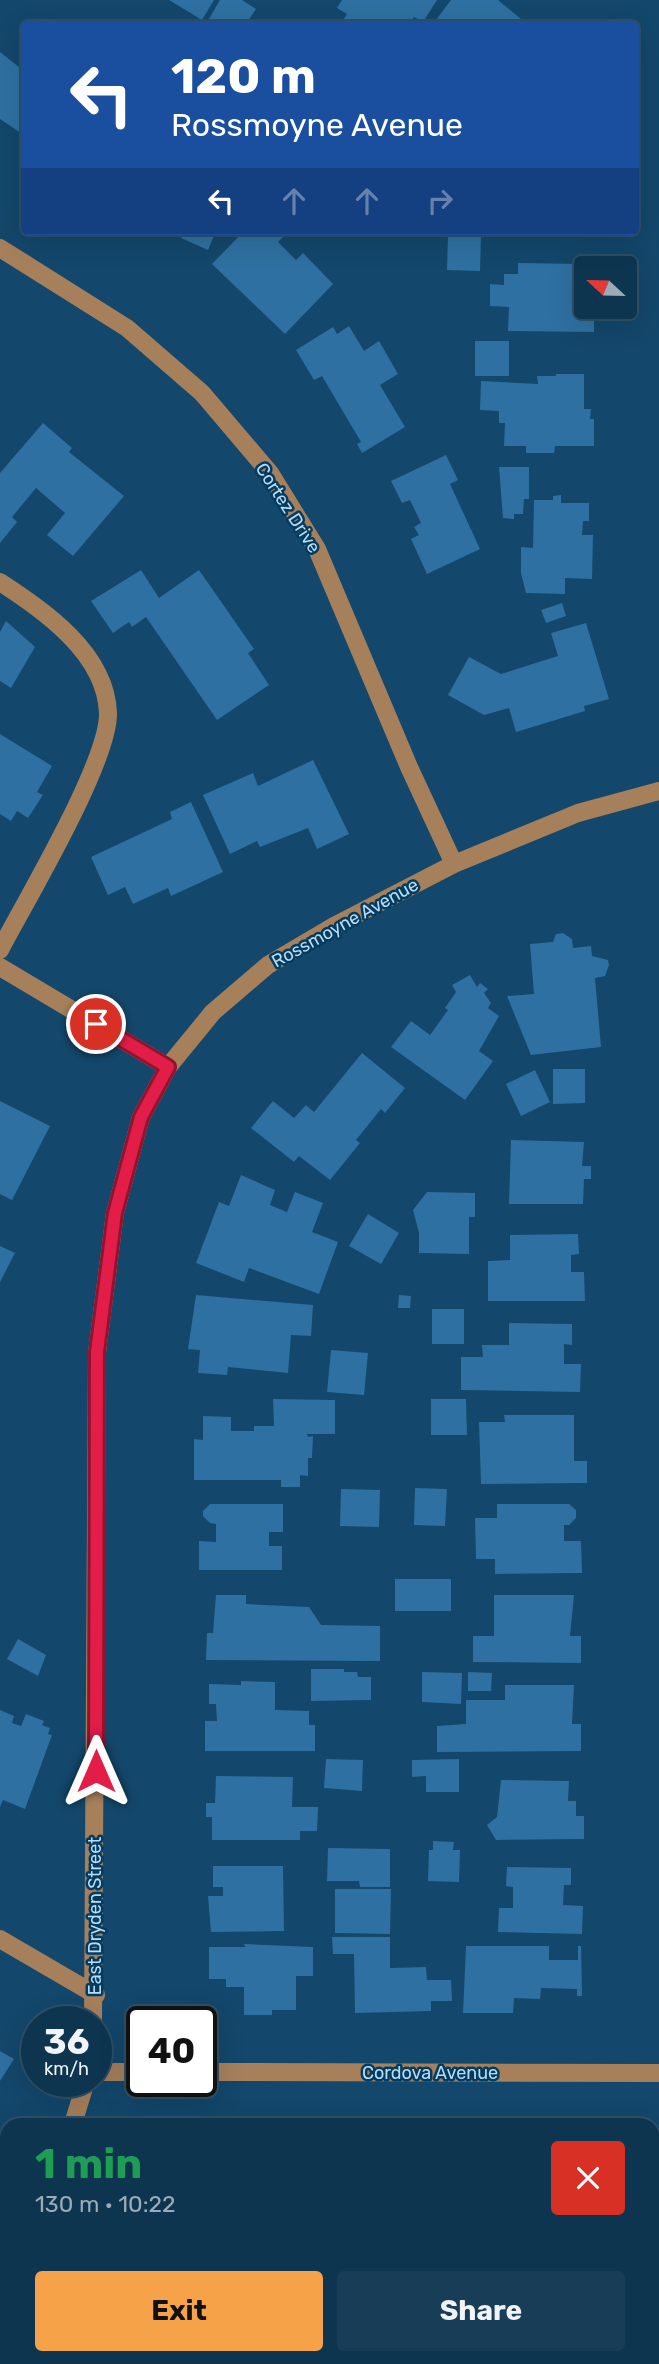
<!DOCTYPE html>
<html lang="en">
<head>
<meta charset="utf-8">
<style>
  :root { --surface:#0e3550; --page:#173d57; --text:#f1f3f6; --muted:#9babb7; --line:#2e5067; --accent:#f6a248 }
  body { margin:0; font-family:Rubik,sans-serif; background:var(--page); color:var(--text); height:100vh; display:flex; flex-direction:column; font-size:26px; white-space:nowrap }
  * { box-sizing:border-box; margin:0 }
  p { font-size:23px; color:var(--muted) }
  .icon { flex:none; width:38px; height:38px; fill:none; stroke:currentColor; stroke-width:2; stroke-linecap:round; stroke-linejoin:round }
  .map { position:relative; flex:1; overflow:hidden }
  .side { position:absolute; left:0px; top:2118px; width:660px; height:247px; display:flex; flex-direction:column; background:var(--surface); border-radius:21px 21px 0 0; box-shadow:0 7px 28px #0002,0 0 0 2px var(--line) }
  .side>* { flex:none }
  .banner { position:absolute; left:21px; top:21px; width:618px; height:214px; border-radius:7px; box-shadow:0 7px 28px #0002,0 0 0 2px var(--line); background:#1a4fa0; color:#fff; overflow:hidden }
  .needle { width:46px; rotate:292deg }
  .tools { position:absolute; left:574px; top:256px; display:grid; gap:14px }
  .tools a { display:grid; place-items:center; width:63px; height:63px; border-radius:7px; background:var(--surface); box-shadow:0 7px 28px #0002,0 0 0 2px var(--line); font-size:35px }
  .speed { position:absolute; left:21px; top:2006px; display:flex; gap:14px; font-size:35px; font-weight:700; text-align:center }
  .speed>* { display:grid; place-content:center; width:91px; height:91px; border-radius:50%; background:var(--surface); box-shadow:0 7px 28px #0002,0 0 0 2px var(--line); line-height:1 }
  .speed small { font-size:18px; font-weight:400 }
  .speed .limit { border:4px solid #111; border-radius:10px; background:#fff; color:#111 }
  .pin { position:absolute; display:grid; place-items:center; width:60px; height:60px; color:#fff; margin:-30px; border:4px solid #fff; border-radius:50%; box-shadow:0 2px 7px #0007 }
  .me { position:absolute; width:77px; margin:-38px; rotate:0deg; stroke-linejoin:round; filter:drop-shadow(0 0 5px #0008) }
  .turn { display:flex; align-items:center; gap:24px; height:147px; padding:0 35px; font-size:32px }
  .turn .icon { width:91px; height:91px; stroke-width:2.5 }
  .turn b { display:block; font-size:49px; line-height:60px }
  .lanes { display:flex; align-items:center; height:66px; padding:0 35px; background:#0003; justify-content:center; gap:35px; direction:ltr }
  .lanes .off { opacity:.35 }
  .round { display:grid; place-items:center; flex:none; width:74px; height:74px; border-radius:7px; background:var(--page) }
  .headline { display:flex; align-items:center; justify-content:space-between; height:119px; padding:0 35px }
  h1 { font-size:42px; font-weight:700; line-height:52px; color:#1e9e55 }
  .primary-button { display:flex; gap:14px; margin-top:auto; padding:14px 35px }
  .primary-button a { flex:1; height:80px; border-radius:7px; background:var(--accent); color:#111; font-size:28px; font-weight:700; line-height:80px; text-align:center }
  .primary-button a+a { background:var(--page); color:var(--text) }
  .map>svg:first-child { display:block }
</style>
</head>
<body>
<div class="map">
<svg width="659" height="2364" viewBox="0 0 659 2364">
  <rect width="100%" height="100%" fill="#13476b"/>
  <path fill="#2e70a1" d="M169 0H214L202 20Z
    M220 0H242L256 9 246 24H211L207 22Z
    M342 0H437L423 22 414 17 410 24H353L344 19 347 14 337 8Z
    M451 0H498L521 19 516 24H433Z
    M0 52 24 71V135L0 119Z
    M184 231H216L208 250 181 238Z
    M244 231H289L278 242 296 260 303 253 333 284 285 334 212 264Z
    M448 235 481 236 480 271 447 270Z
    M518 263 583 264V283L576 284V300H586V306H594V332L508 331 509 307 490 306V284L504 285V274H518Z
    M349 326 364 351 379 341 398 374 380 385 405 427 362 453 357 444 361 442 322 376 314 380 296 350 333 327 337 334Z
    M475 341H509V376H475Z
    M556 374H584V409H591L590 419H594V446H555L554 453H526V446H504L505 423H499V411L480 410 481 381 538 384 537 376H556Z
    M43 423 72 448 69 452 124 496 73 556 47 535 65 513 36 488 12 517 17 522 0 543V473Z
    M446 455 458 480 450 484 480 549 427 574 411 539 419 535 414 527 421 523 410 500 402 503 391 481Z
    M499 467H529V499H524L523 514H514V519L503 518Z
    M561 495V503H589V521H583L582 535H593L592 579 565 578V594L526 593 521 573V547L533 548 534 500H553V496Z
    M141 570 159 598 199 570 254 649 248 653 269 685 217 720 146 617 132 627 129 622 113 633 91 601Z
    M562 603 566 616 546 623 541 610Z
    M6 621 35 647 11 688 0 681V632Z
    M586 623 609 699 584 706 585 711 516 732 509 708 484 715 448 695 469 657 501 674 558 656 551 633Z
    M0 734 52 766 37 792 43 795 28 818 17 811 11 821 0 814Z
    M313 760 349 834 317 849 308 828 260 847 257 841 230 854 203 795 253 773 258 786Z
    M191 802 223 872 171 896 168 888 133 904 125 887 108 895 91 857 172 819 170 812Z
    M563 933 572 939 573 948 591 946 592 956 608 960 609 965 605 976 595 978 601 1047 531 1055 507 996 534 994 530 944 553 942 556 934Z
    M470 975 477 987 480 983 488 989 484 993 491 1003 488 1008 499 1016 479 1051 493 1061 465 1100 391 1047 411 1021 430 1035 448 1010 445 1008 456 992 452 985Z
    M362 1053 405 1088 385 1113 381 1109 356 1140 360 1143 330 1180 299 1156 294 1162 251 1128 273 1101 294 1118 306 1105 314 1112Z
    M553 1069H585V1103L553 1104Z
    M535 1070 550 1102 521 1116 506 1084Z
    M0 1101 50 1126 12 1200 0 1194Z
    M511 1140 584 1142 582 1166H591V1179H584L583 1204H509Z
    M241 1175 275 1190 270 1205 287 1212 295 1192 323 1203 312 1232 338 1242 319 1294 249 1268 244 1282 196 1263 219 1202 229 1206Z
    M427 1192 475 1193V1217H469V1254L419 1253V1233L413 1210Z
    M368 1214 399 1233 381 1264 349 1246Z
    M578 1234 579 1254 571 1255V1272H584L585 1301H488V1261L510 1260V1235Z
    M0 1246 15 1253 0 1282Z
    M196 1295 313 1305 311 1336 291 1335 288 1373 228 1367 227 1375 198 1373 200 1350 188 1349Z
    M399 1295 411 1296 410 1308H398Z
    M432 1309H464V1344H432Z
    M509 1323 572 1324V1345L564 1344V1364H581L580 1392 461 1390V1357H483L482 1345H509Z
    M331 1350 368 1353 364 1395 327 1392Z
    M273 1399 335 1400V1434H307L308 1437 313 1436 312 1458H308V1476L300 1475V1487H281V1480H194V1439L203 1440V1416L231 1417V1431H254V1426H274Z
    M431 1399H466L467 1435H431Z
    M504 1415H574V1461H587V1483L481 1484 479 1422H505Z
    M415 1488 447 1489 445 1526 414 1525Z
    M341 1489 380 1490 379 1527 340 1526Z
    M210 1504H283V1532H269V1546H282V1570H199V1541L216 1542V1524L210 1523 203 1516V1511Z
    M497 1504H569L576 1510V1518L569 1525H564V1541H581L582 1573 495 1574V1559H476L475 1518H497Z
    M395 1579H451V1611H395Z
    M216 1595H246V1604L309 1607 321 1625 380 1626V1661L206 1660 207 1633H213Z
    M494 1595H574L570 1636H581V1663L473 1662V1636H494Z
    M18 1639 46 1655 38 1676 7 1659Z
    M311 1669H344V1672H357L358 1677H371V1700L311 1701Z
    M422 1672 462 1673 461 1704 422 1702Z
    M468 1672 492 1673 491 1691H468Z
    M241 1681 275 1682V1710L309 1711V1725H315V1751H205V1721H217L216 1704H209V1684L241 1685Z
    M505 1685H574L572 1724H581V1751L437 1752V1726L466 1724V1700H505Z
    M0 1710 14 1716 12 1723 21 1726 26 1714 44 1721 42 1725 50 1728 48 1734 52 1735 25 1809 3 1800 0 1807Z
    M326 1759 363 1760 362 1791 324 1788Z
    M459 1759V1792H426V1776L412 1777V1760Z
    M216 1776 293 1777 292 1807H318L317 1831H300V1840H212V1817H206V1803H215Z
    M501 1780 569 1781 568 1801H576V1816H584V1839L496 1840 487 1825 497 1817Z
    M433 1841 454 1842 453 1850H460L459 1882 428 1881 429 1850H433Z
    M328 1848 390 1849V1887H360L359 1881H327Z
    M213 1866H283L284 1931 211 1932 208 1896H223V1887H213Z
    M507 1867 571 1868V1885H564L563 1905 583 1906 582 1934 498 1932 499 1908H513V1887L506 1886Z
    M335 1889H391L390 1934 335 1933Z
    M332 1937H390V1968L426 1967 427 1980H451L452 2001H431V2011L355 2013 354 1954H333Z
    M244 1944 313 1947V1976H296V2010H272V2015H244V1987H226V1979H209V1947H245Z
    M466 1946H549V1960H578V1946H581L582 1996H577V1989L541 1988 540 1999 514 1998 513 2013H463Z
    M0 2051 14 2059 0 2081Z
    M78 2357H95L111 2364H75Z
    M360 2357H417V2364H360Z
    M483 2357H582L583 2364H495L483 2362Z"/>
  <g fill="none" stroke-linecap="round" stroke-linejoin="round">
    <path stroke="#a67f5b" stroke-width="18" d="M0 248 127 328 202 393 270 473 317 549 409 767 454 864
      M0 582C44 611 106 653 108 713 109 762 26 900 0 950
      M0 967 168 1067
      M0 1939 96 1995
      M93 2021 97 1352 115 1213 141 1117 168 1067 213 1012 268 965 334 926 454 864 578 813 659 791
      M96 2072H142
      M201 2072 659 2073
      M73 2124 86 2081
      M0 2321 7 2305"/>
  </g>
  <g fill="none" stroke-linecap="round" stroke-linejoin="round">
    <g stroke="#92132f" stroke-width="18">
      <path id="route" d="M96 1024 168 1067 141 1117 115 1213 97 1352 96 1771"/>
    </g>
    <use href="#route" stroke="#e11d48" stroke-width="12"/>
  </g>
  <g text-anchor="middle" stroke-width="5" stroke-linejoin="round" paint-order="stroke">
    <g font-size="18" fill="#badbf6" stroke="#043c60">
      <text transform="translate(288 508) rotate(57)" y="6">Cortez Drive</text>
      <text transform="translate(345 923) rotate(-29)" y="6">Rossmoyne Avenue</text>
      <text transform="translate(95 1916) rotate(-90)" y="6">East Dryden Street</text>
      <text x="430" y="2079">Cordova Avenue</text>
    </g>
  </g>
</svg>
<div class="tools">
<a><svg class="needle" viewBox="-14 -14 28 28"><path d="M0-13l5 13h-10z" fill="#e53935"/><path d="M0 13l5-13h-10z" fill="#9babb7"/></svg></a>
</div>
<div class="speed"><div>36<small>km/h</small></div><div class="limit">40</div></div>
<div class="pin" style="left:96px;top:1024px;background:#d93025"><svg class="icon" aria-label="arrive" viewBox="0 0 24 24"><path d="M6 21V4h12l-3 4 3 4H6"/></svg></div>
<svg class="me" style="left:96px;top:1771px" viewBox="-20 -20 40 40"><path d="M0-17L14 15 0 8-14 15z" fill="#e11d48" stroke="#fff" stroke-width="4"/></svg>
<div class="banner">
<div class="turn"><svg class="icon" aria-label="left" viewBox="0 0 24 24"><path d="M17 20v-9H6M10 6l-5 5 5 5"/></svg><div><b>120 m</b>Rossmoyne Avenue</div></div>
<div class="lanes"><svg class="icon" aria-label="left" viewBox="0 0 24 24"><path d="M17 20v-9H6M10 6l-5 5 5 5"/></svg><svg class="icon off" aria-label="ahead" viewBox="0 0 24 24"><path d="M12 20V5M6 11l6-6 6 6"/></svg><svg class="icon off" aria-label="ahead" viewBox="0 0 24 24"><path d="M12 20V5M6 11l6-6 6 6"/></svg><svg class="icon off" aria-label="right" viewBox="0 0 24 24"><path d="M7 20v-9h11M14 6l5 5-5 5"/></svg></div>
</div>
<section class="side">
<div class="headline"><div><h1>1 min</h1><p>130 m · 10:22</p></div><a class="round" style="background:#d93025;color:#fff"><svg class="icon" aria-label="close" viewBox="0 0 24 24"><path d="M6 6l12 12M18 6L6 18"/></svg></a></div>
<div class="primary-button"><a>Exit</a><a>Share</a></div>
</section>
</div>
</body>
</html>
